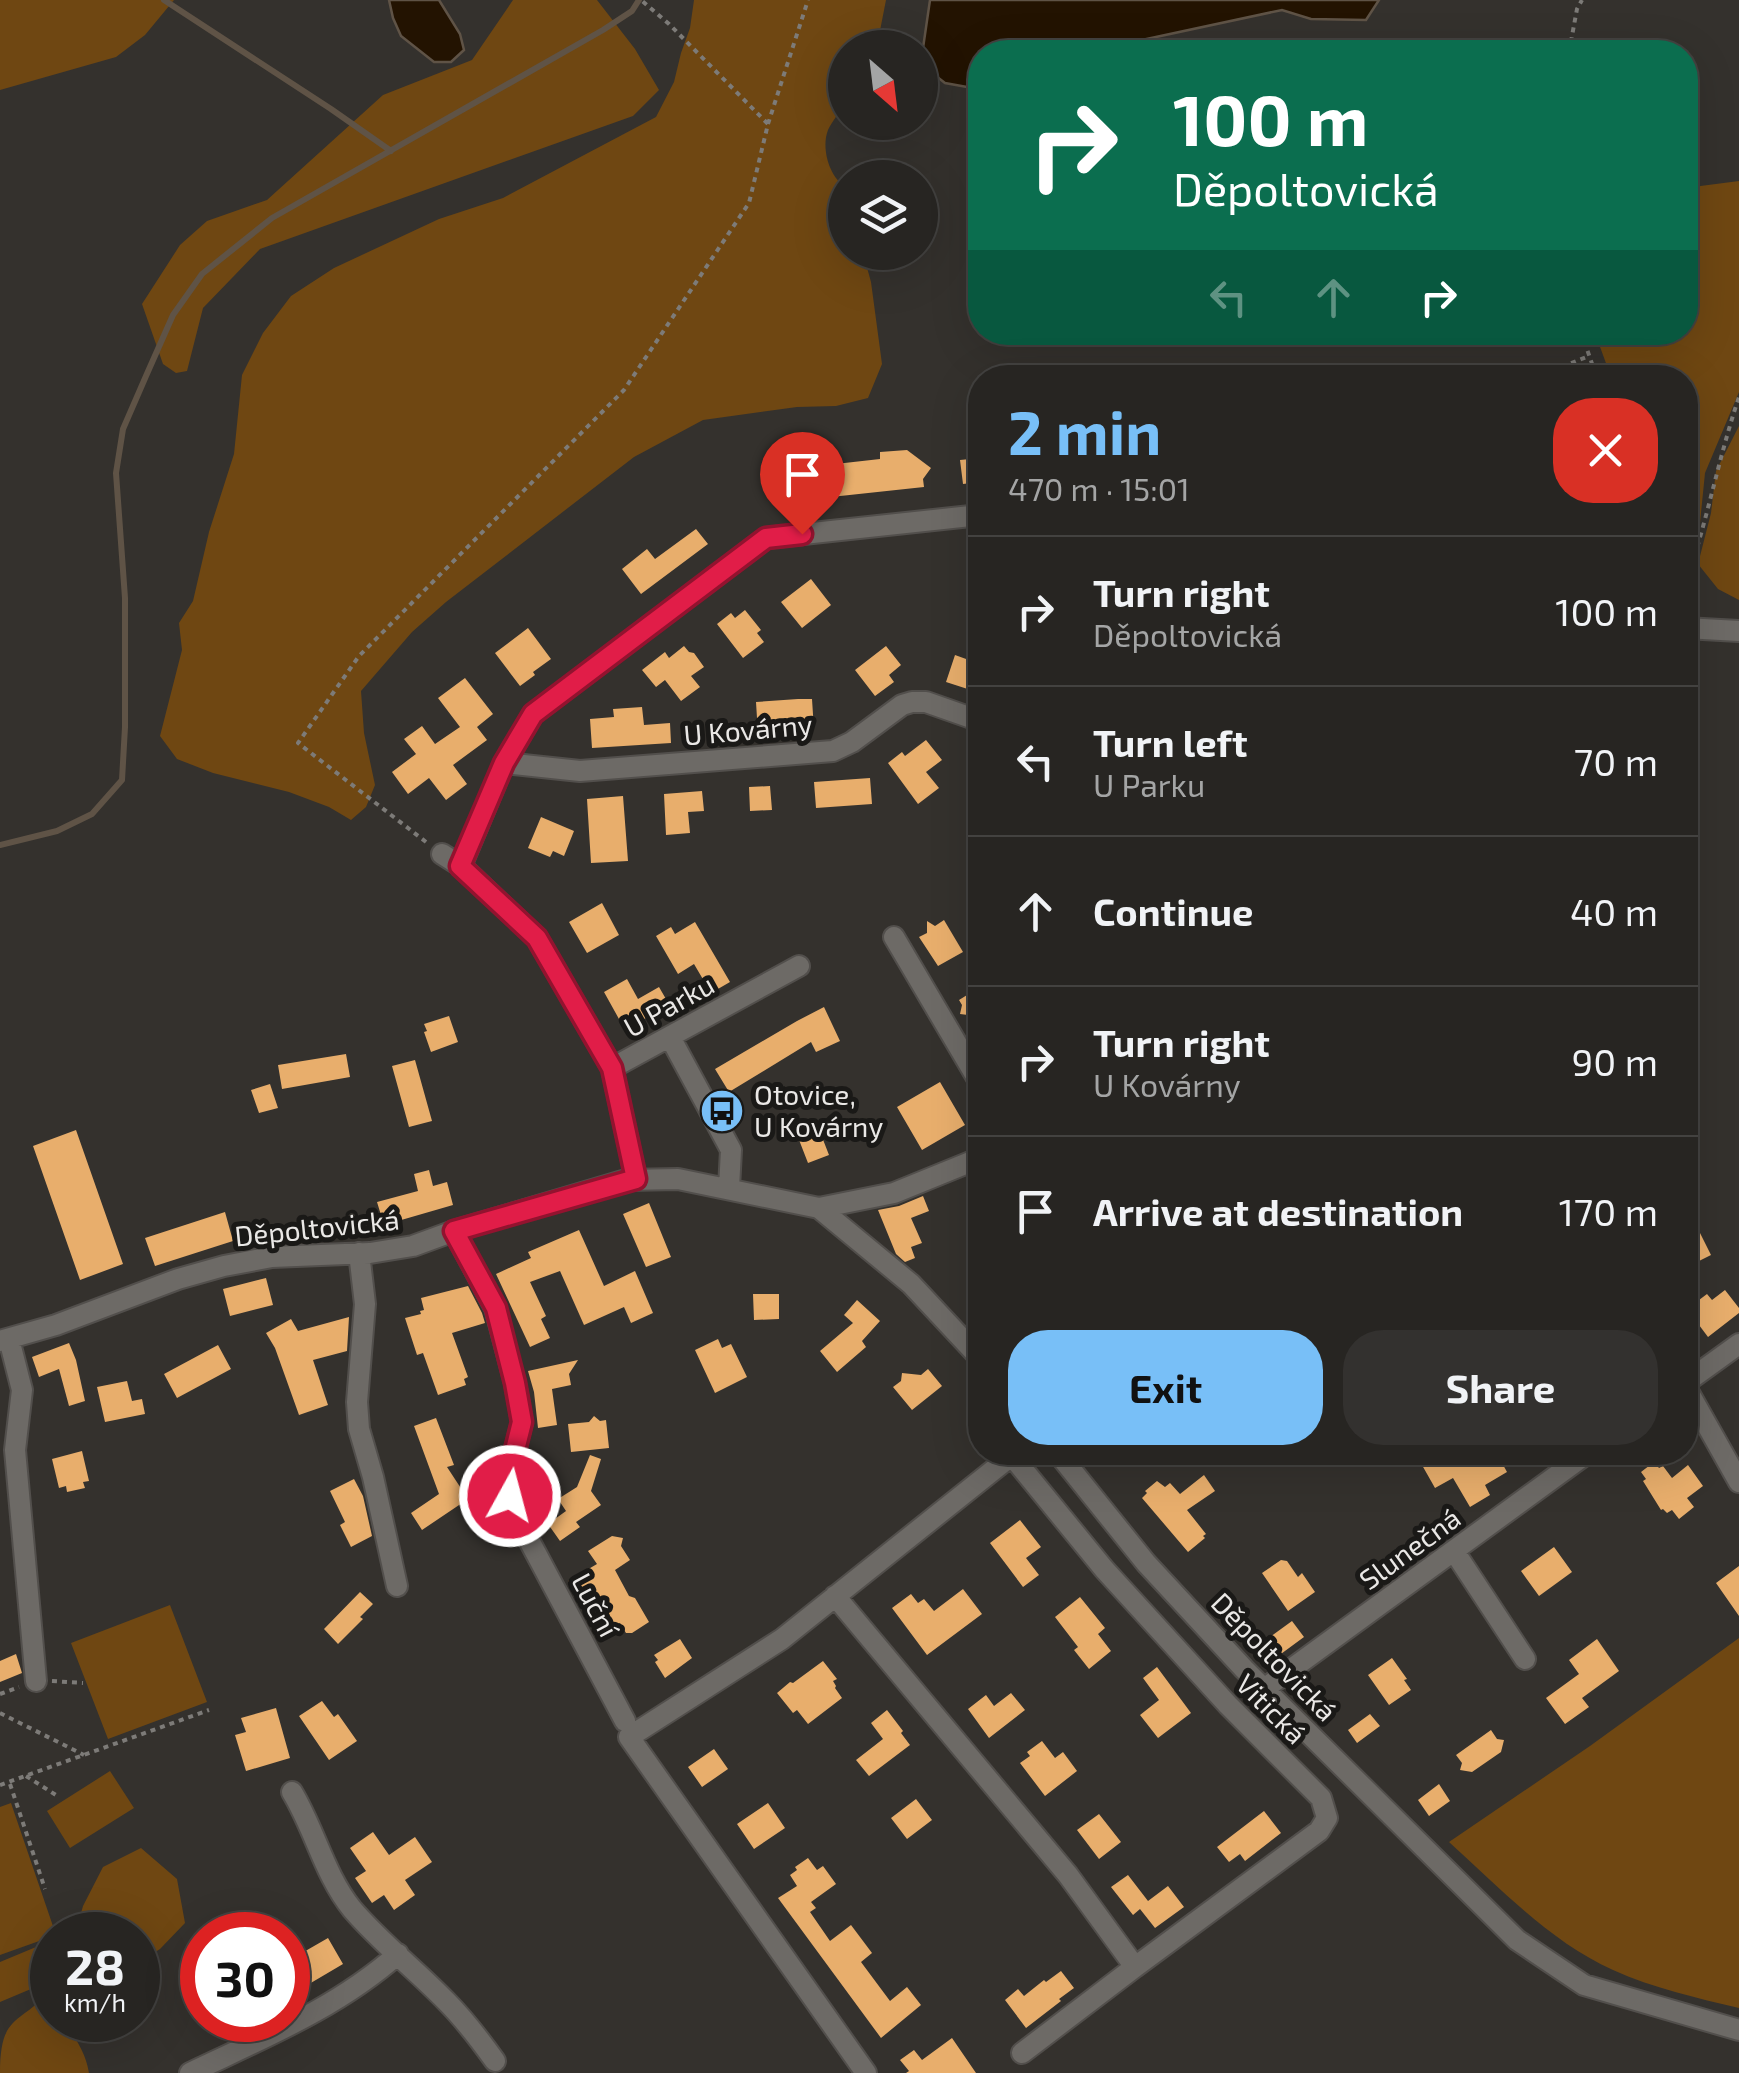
<!DOCTYPE html>
<html lang="en">
<head>
<meta charset="utf-8">
<style>
  :root { --surface:#272522; --page:#33312f; --text:#f1f3f6; --muted:#a4a5a5; --line:#434240; --accent:#78bff7 }
  body { margin:0; font-family:"Exo 2",sans-serif; background:var(--page); color:var(--text); height:100vh; display:flex; flex-direction:column; font-size:38px; white-space:nowrap }
  * { box-sizing:border-box; margin:0 }
  p { font-size:32px; color:var(--muted) }
  .icon { flex:none; width:55px; height:55px; fill:none; stroke:currentColor; stroke-width:2; stroke-linecap:round; stroke-linejoin:round }
  .map { position:relative; flex:1; overflow:hidden }
  .sheet { position:absolute; left:968px; top:365px; width:730px; height:1100px; display:flex; flex-direction:column; background:var(--surface); border-radius:40px; box-shadow:0 10px 40px #0002,0 0 0 2px var(--line) }
  .sheet>* { flex:none }
  .hud { position:absolute; left:968px; top:40px; width:730px; height:305px; border-radius:40px; box-shadow:0 10px 40px #0002,0 0 0 2px var(--line); background:#0b6e4f; color:#fff; overflow:hidden }
  .needle { width:65px; rotate:152deg }
  .fabs { position:absolute; left:828px; top:30px; display:grid; gap:20px }
  .fabs a { display:grid; place-items:center; width:110px; height:110px; border-radius:50%; background:var(--surface); box-shadow:0 10px 40px #0002,0 0 0 2px var(--line); font-size:50px }
  .speed { position:absolute; left:30px; top:1912px; display:flex; gap:20px; font-size:50px; font-weight:700; text-align:center }
  .speed>* { display:grid; place-content:center; width:130px; height:130px; border-radius:50%; background:var(--surface); box-shadow:0 10px 40px #0002,0 0 0 2px var(--line); line-height:1 }
  .speed small { font-size:25px; font-weight:400 }
  .speed .limit { border:15px solid #d22; background:#fff; color:#111 }
  .pin { position:absolute; display:grid; place-items:center; width:85px; height:85px; color:#fff; margin:-102px -42px; border-radius:50% 50% 50% 0; rotate:-45deg; box-shadow:0 0 10px #0007 }
  .pin .icon { rotate:45deg }
  .me { position:absolute; width:110px; margin:-55px; rotate:7deg; stroke-linejoin:round; filter:drop-shadow(0 0 8px #0008) }
  .turn { display:flex; align-items:center; gap:35px; height:210px; padding:0 40px; font-size:45px }
  .turn .icon { width:130px; height:130px; stroke-width:2.5 }
  .turn b { display:block; font-size:70px; line-height:85px }
  .lanes { display:flex; align-items:center; height:95px; padding:0 40px; background:#0003; justify-content:center; gap:50px; direction:ltr }
  .lanes .off { opacity:.35 }
  .round { display:grid; place-items:center; flex:none; width:105px; height:105px; border-radius:40px; background:var(--page) }
  .headline { display:flex; align-items:center; justify-content:space-between; height:170px; padding:0 40px }
  h1 { font-size:60px; font-weight:700; line-height:75px; color:var(--accent) }
  .primary-button { display:flex; gap:20px; margin-top:auto; padding:20px 40px }
  .primary-button a { flex:1; height:115px; border-radius:40px; background:var(--accent); color:#111; font-size:40px; font-weight:700; line-height:115px; text-align:center }
  .primary-button a+a { background:var(--page); color:var(--text) }
  ul { padding:0; list-style:none }
  li { display:flex; align-items:center; gap:30px; height:150px; padding:0 40px; border-top:2px solid var(--line) }
  li div { flex:1 }
  li b { display:block; font-size:38px }
  li em { font-style:normal }
  .map>svg:first-child { display:block }
</style>
</head>
<body>
<div class="map">
<svg width="1739" height="2073" viewBox="0 0 1739 2073">
  <rect width="100%" height="100%" fill="#34312d"/>
  <path fill="#6f4712" d="M0 0H174L145 35 116 57 0 90Z
    M513 0H597L635 49 659 90 633 116 260 249 203 308 187 371 176 373 163 364 142 304 180 245 207 221 267 200 383 95 472 60Z
    M694 0H886L877 46 845 48C845 64 849 87 843 103 840 113 832 121 828 130 821 148 829 176 845 187V252L863 253 871 282 882 364 868 398 836 406 797 407 703 420 634 457 446 602 412 632 361 691 364 733 375 785 366 807 351 820 329 807 289 792 213 773 177 759 160 736 182 650 179 623 193 601 209 532 234 454 242 375 263 333 291 296 334 268 439 219 503 198 656 117 674 82 681 53 690 28Z
    M1739 181V392L1705 473 1700 523 1692 555 1685 545V378L1611 377 1595 333 1685 332V188Z
    M1739 426V600L1718 589 1698 564 1711 513 1716 471Z
    M170 1605 207 1702 108 1739 71 1643Z
    M1739 1638V2008C1697 1998 1653 1988 1613 1970 1550 1942 1500 1888 1449 1842L1590 1746Z
    M110 1771 134 1808 70 1848 47 1811Z
    M11 1803 56 1935 0 1955V1807Z
    M141 1848 177 1879 185 1923 160 1949 138 1963V1935H75L83 1906 103 1867Z
    M36 1947 50 1981 0 2002V1962Z
    M52 1989V2020H67C75 2042 85 2049 89 2073H0C0 2013 19 2026 52 1989Z"/>
  <path fill="#231301" stroke="#5f5346" stroke-width="2.5" d="M389 0H439L460 34 464 50 451 62H434L401 36 393 18Z
    M930 0H1379L1366 20 1311 19 1282 10 1086 52H980V88L978 89 945 83 936 76 923 48Z"/>
  <g fill="none" stroke-linecap="round" stroke-linejoin="round">
    <path stroke="#5f5346" stroke-width="6" d="M164 0 331 109 391 151
      M0 845 57 831 92 814 122 780 125 727V598L116 473 123 429 146 376 173 315 202 274 272 218 603 30 632 11 639 0"/>
  </g>
  <path fill="#e8ae6c" d="M907 450 931 468 923 479 924 487 803 500 800 468 880 459V452Z
    M980 458V482L963 484 960 460Z
    M696 529 708 544 641 594 622 569 647 549 655 559Z
    M811 579 831 605 802 628 781 602Z
    M745 610 761 630 757 633 764 642 743 658 717 624 731 613 735 618Z
    M528 628 551 659 533 672 535 675 520 686 495 653Z
    M684 646 689 652 694 653 704 667 691 676 700 687 681 701 665 680 656 687 642 670 665 652 669 658Z
    M886 646 901 665 889 675 894 682 875 696 855 670Z
    M955 655 980 664V693L946 682Z
    M465 678 493 714 477 727 487 740 453 765 467 784 446 800 429 778 408 794 392 772 416 754 404 739 422 726 435 744 460 727 438 698Z
    M798 699H812L814 730 758 734 756 702Z
    M642 707 644 725 670 723 671 743 592 748 590 719 614 717 613 709Z
    M926 740 942 760 926 772 939 788 918 804 888 763 902 752 905 756Z
    M870 778 872 804 816 808 814 782Z
    M770 786 772 810 750 811 749 787Z
    M702 791 704 811 688 812 690 833 666 835 664 794Z
    M623 796 628 861 591 863 587 799Z
    M541 817 574 831 564 856 553 851 550 857 528 848Z
    M602 903 619 935 587 953 569 922Z
    M944 920 963 952 938 966 919 937 927 933V921L935 926Z
    M695 922 730 982 711 993 694 964 678 974 656 936 671 927 675 934Z
    M627 979 638 999 659 987 670 1006 632 1025 627 1014 619 1019 604 992Z
    M980 987V1035L968 1015 960 1014 962 1005 959 1000Z
    M824 1007 840 1041 816 1052 811 1042 729 1092 715 1069 797 1021Z
    M449 1016 458 1042 431 1052 424 1032 427 1031 424 1024Z
    M346 1054 350 1077 282 1089 278 1065Z
    M415 1060 432 1121 409 1127 392 1066Z
    M940 1082 965 1125 922 1150 897 1107Z
    M270 1084 278 1108 259 1113 251 1090Z
    M815 1119 829 1155 808 1163 794 1127Z
    M76 1130 123 1264 80 1280 33 1146Z
    M429 1170 433 1186 447 1182 453 1205 384 1225 377 1202 418 1191 414 1174Z
    M923 1196 929 1211 911 1218 922 1243 911 1247 915 1258 905 1262 896 1254 878 1210 899 1206Z
    M649 1203 671 1257 646 1267 623 1214Z
    M225 1212 233 1241 155 1266 145 1238Z
    M579 1230 604 1286 635 1271 653 1313 631 1323 624 1307 584 1325 560 1271 530 1282 546 1316 541 1319 550 1338 530 1347 496 1274 531 1258 528 1252Z
    M1699 1231 1711 1255 1685 1268V1238Z
    M266 1278 273 1305 230 1316 223 1289Z
    M468 1286 482 1313 485 1323 452 1333 468 1377 464 1379 466 1385 438 1395 423 1353 417 1355 405 1318 421 1314 420 1311 424 1310 421 1298Z
    M1725 1290 1739 1308V1313L1708 1337 1687 1309 1707 1294 1712 1300Z
    M753 1294H779V1319L754 1320Z
    M857 1300 880 1321 862 1341 866 1347 837 1372 820 1351 853 1323 844 1315Z
    M349 1317 347 1351 313 1360 328 1405 299 1415 275 1348 266 1333 291 1319 298 1331Z
    M718 1339 722 1348 731 1344 747 1377 715 1393 695 1350Z
    M69 1343 76 1360 85 1401 69 1406 59 1369 39 1377 32 1357Z
    M218 1345 231 1369 177 1398 164 1374Z
    M578 1360 569 1374 571 1385 552 1389 557 1425 538 1428 534 1392 528 1371Z
    M928 1369 942 1386 912 1410 893 1387 901 1381 902 1373 921 1375Z
    M127 1381 132 1401 142 1399 145 1414 105 1422 97 1387Z
    M594 1416 600 1421 606 1420 609 1448 571 1452 568 1424 589 1422Z
    M436 1418 454 1465 447 1467 468 1499 422 1530 411 1513 439 1494 414 1426Z
    M82 1451 89 1481 83 1482 85 1488 67 1492 66 1486 59 1488 52 1459Z
    M1428 1452H1466L1473 1464 1496 1452 1507 1472 1485 1485 1490 1495 1470 1507 1453 1478 1435 1488 1418 1458Z
    M590 1455 601 1459 591 1491 601 1505 576 1522 580 1527 560 1541 548 1524 566 1511 558 1499 577 1487Z
    M1654 1462 1659 1468 1663 1466 1672 1478 1688 1465 1703 1486 1687 1498 1694 1507 1679 1519 1672 1510 1667 1513 1663 1509 1661 1510 1643 1481 1646 1479 1641 1472Z
    M1204 1475 1215 1491 1187 1510 1206 1534 1203 1536 1205 1538 1188 1552 1142 1498 1147 1493 1145 1491 1157 1481 1165 1487 1170 1483 1180 1494Z
    M354 1479 363 1496 372 1536 351 1547 340 1525 345 1522 330 1491Z
    M1020 1520 1041 1547 1026 1558 1039 1575 1023 1587 990 1543Z
    M612 1536 623 1538 621 1546 630 1560 615 1570 629 1596 635 1598 649 1622 632 1633H626L620 1623 602 1634 607 1616 590 1590 579 1597 568 1581 597 1564 588 1551Z
    M1554 1547 1572 1572 1539 1596 1521 1571Z
    M1281 1560 1287 1561 1298 1577 1302 1573 1315 1592 1288 1611 1262 1573Z
    M1739 1566V1616L1716 1583Z
    M963 1589 982 1614 927 1655 892 1608 911 1594 918 1603 924 1599 934 1611Z
    M360 1592 373 1604 360 1617 363 1619 338 1644 324 1629Z
    M1080 1597 1105 1628 1098 1634 1111 1651 1089 1669 1074 1650 1078 1647 1055 1617Z
    M1292 1621 1304 1637 1270 1662 1259 1645Z
    M680 1639 692 1658 665 1678 655 1662 658 1660 654 1655Z
    M1597 1639 1619 1671 1582 1698 1589 1707 1565 1724 1546 1698 1579 1674 1569 1660Z
    M16 1654 22 1673 0 1682V1661Z
    M1392 1658 1407 1679 1404 1680 1411 1690 1389 1705 1368 1675Z
    M823 1661 837 1679 833 1681 836 1686 835 1688 842 1698 808 1724 797 1710 793 1713 777 1693 790 1682 793 1683Z
    M1157 1667 1191 1713 1158 1738 1140 1715 1159 1700 1143 1678Z
    M1011 1693 1025 1710 989 1738 968 1709 986 1695 994 1706Z
    M322 1701 334 1717 338 1714 357 1741 329 1760 299 1716Z
    M276 1708 290 1758 246 1771 235 1735 246 1732 241 1718Z
    M887 1710 903 1731 901 1733 910 1745 869 1776 856 1760 883 1739 871 1723Z
    M1370 1714 1380 1726 1357 1743 1348 1730Z
    M1491 1730 1497 1739 1504 1740 1501 1752 1472 1772 1460 1770 1462 1763 1456 1755Z
    M1042 1741 1055 1758 1063 1752 1077 1771 1045 1796 1020 1763 1030 1756 1027 1752Z
    M714 1749 728 1769 702 1787 688 1767Z
    M1439 1784 1450 1801 1429 1816 1418 1800Z
    M916 1799 932 1820 907 1839 891 1818Z
    M768 1803 785 1828 754 1849 737 1824Z
    M1264 1811 1281 1833 1245 1861 1240 1854 1229 1862 1217 1847Z
    M1099 1814 1121 1842 1099 1859 1077 1830Z
    M373 1832 389 1855 415 1837 432 1862 405 1880 415 1895 394 1910 384 1895 372 1903 355 1878 366 1871 350 1848Z
    M808 1858 817 1870 823 1866 836 1884 811 1902 816 1908 810 1912 830 1941 851 1925 872 1953 861 1962 890 2001 907 1987 921 2005 881 2038 778 1898 797 1886 790 1875 797 1870 795 1867Z
    M1128 1875 1148 1901 1168 1886 1184 1907 1155 1928 1140 1909 1133 1915 1111 1887Z
    M328 1938 343 1964 304 1987 288 1961Z
    M1061 1971 1074 1988 1059 1999 1061 2001 1026 2028 1005 2000 1018 1989 1024 1996 1044 1980 1046 1982Z
    M952 2038 976 2073H906L909 2071 900 2060 914 2050 922 2060Z"/>
  <g fill="none" stroke-linecap="round" stroke-linejoin="round">
    <g stroke="#524f4c" stroke-width="24">
      <path id="minor" d="M1685 628 1739 631
        M504 763 580 771 833 751 852 742 902 705 912 702H926L980 721
        M442 854 461 866 537 938 612 1068 636 1179
        M461 866 504 763 533 714 766 538 980 515
        M894 937 980 1083
        M670 1037 731 1150 729 1188
        M612 1068 799 966
        M819 1208 911 1284 980 1358
        M454 1231 495 1308 515 1383 522 1422 510 1470V1496L522 1527 625 1721
        M359 1253 365 1304 357 1402 359 1429 373 1477 397 1586
        M9 1339 22 1390 15 1450 36 1681
        M0 1341 56 1325 178 1279 224 1266 272 1257 370 1253 413 1246 454 1231 626 1180 678 1179 819 1208 894 1193 980 1158
        M1685 1383 1739 1344
        M1685 1386 1739 1482
        M1057 1452 1146 1563 1244 1669 1517 1940 1584 1985 1739 2030
        M1454 1551 1525 1659
        M835 1596 1068 1875 1135 1967 1319 1831 1327 1818 1321 1798 1228 1705 1104 1569 1012 1456
        M1264 1689 1589 1452
        M292 1792C315 1830 324 1874 352 1909 380 1942 416 1970 446 2001 465 2020 480 2040 495 2061
        M1022 2053 1135 1967
        M190 2073C263 2038 337 2008 398 1954
        M866 2073 629 1737 782 1639 1016 1452"/>
    </g>
    <path stroke="#7d7b78" stroke-width="4" stroke-dasharray="5 5" stroke-linecap="butt" d="M1569 52 1577 9 1582 0
      M768 124 808 0
      M1581 332 1597 378
      M1534 378 1589 356
      M1685 585C1707 523 1718 459 1739 397
      M1685 590 1693 608
      M426 842 298 743 359 656 624 390 749 203 768 124 669 24 641 0
      M52 1681 83 1683
      M0 1694 19 1687
      M0 1713 84 1755
      M26 1776 59 1797
      M10 1784 45 1889
      M0 1785 209 1710"/>
    <use href="#minor" stroke="#6d6a66" stroke-width="20"/>
  </g>
  <g fill="none" stroke-linecap="round" stroke-linejoin="round">
    <g stroke="#92132f" stroke-width="25">
      <path id="route" d="M510 1496V1470L522 1422 515 1383 496 1308 454 1231 636 1179 612 1068 537 938 460 866 504 763 533 714 766 538 802 534"/>
    </g>
    <use href="#route" stroke="#e11d48" stroke-width="18"/>
  </g>
  <defs>
    <g id="bus-disc" transform="scale(2.25)"><circle r="9.5" fill="#78bff7" stroke="#1a1917"/><path d="M-5-6H5V4H4V6H2V4H-2V6H-4V4H-5ZM-3.5-4V0h7V-4ZM-3.5 1.2v1.5H-2V1.2ZM2 1.2v1.5H3.5V1.2Z" fill="#111"/></g>
  </defs>
  <g fill-rule="evenodd">
    <use href="#bus-disc" x="722" y="1111"/>
  </g>
  <g text-anchor="middle" stroke-width="10" stroke-linejoin="round" paint-order="stroke">
    <g font-size="28" fill="#eae8e6" stroke="#1a1917">
      <text transform="translate(748 730) rotate(-5)" y="10">U Kovárny</text>
      <text transform="translate(669 1006) rotate(-29)" y="10">U Parku</text>
      <text transform="translate(317 1228) rotate(-6)" y="10">Děpoltovická</text>
      <text transform="translate(1410 1549) rotate(-36)" y="10">Slunečná</text>
      <text transform="translate(595 1605) rotate(62)" y="10">Luční</text>
      <text transform="translate(1274 1657) rotate(46)" y="10">Děpoltovická</text>
      <text transform="translate(1271 1709) rotate(45)" y="10">Vitická</text>
    </g>
    <g font-size="28" fill="#eae8e6" stroke="#1a1917" text-anchor="start">
      <text x="754" y="1105">Otovice,<tspan x="754" dy="32">U Kovárny</tspan></text>
    </g>
  </g>
</svg>
<div class="fabs">
<a><svg class="needle" viewBox="-14 -14 28 28"><path d="M0-13l5 13h-10z" fill="#e53935"/><path d="M0 13l5-13h-10z" fill="#a4a5a5"/></svg></a>
<a><svg class="icon" aria-label="layers" viewBox="0 0 24 24"><path d="M12 4l9 5-9 5-9-5zM3 14l9 5 9-5"/></svg></a>
</div>
<div class="speed"><div>28<small>km/h</small></div><div class="limit">30</div></div>
<div class="pin" style="left:802px;top:534px;background:#d93025"><svg class="icon" aria-label="arrive" viewBox="0 0 24 24"><path d="M6 21V4h12l-3 4 3 4H6"/></svg></div>
<svg class="me" style="left:510px;top:1496px" viewBox="-20 -20 40 40"><circle r="17" fill="#e11d48" stroke="#fff" stroke-width="3"/><path d="M0-11L8 9 0 5-8 9z" fill="#fff"/></svg>
<div class="hud">
<div class="turn"><svg class="icon" aria-label="right" viewBox="0 0 24 24"><path d="M7 20v-9h11M14 6l5 5-5 5"/></svg><div><b>100 m</b>Děpoltovická</div></div>
<div class="lanes"><svg class="icon off" aria-label="left" viewBox="0 0 24 24"><path d="M17 20v-9H6M10 6l-5 5 5 5"/></svg><svg class="icon off" aria-label="ahead" viewBox="0 0 24 24"><path d="M12 20V5M6 11l6-6 6 6"/></svg><svg class="icon" aria-label="right" viewBox="0 0 24 24"><path d="M7 20v-9h11M14 6l5 5-5 5"/></svg></div>
</div>
<section class="sheet">
<div class="headline"><div><h1>2 min</h1><p>470 m · 15:01</p></div><a class="round" style="background:#d93025;color:#fff"><svg class="icon" aria-label="close" viewBox="0 0 24 24"><path d="M6 6l12 12M18 6L6 18"/></svg></a></div>
<ul>
<li><svg class="icon" aria-label="right" viewBox="0 0 24 24"><path d="M7 20v-9h11M14 6l5 5-5 5"/></svg><div><b>Turn right</b><p>Děpoltovická</p></div><em>100 m</em></li>
<li><svg class="icon" aria-label="left" viewBox="0 0 24 24"><path d="M17 20v-9H6M10 6l-5 5 5 5"/></svg><div><b>Turn left</b><p>U Parku</p></div><em>70 m</em></li>
<li><svg class="icon" aria-label="ahead" viewBox="0 0 24 24"><path d="M12 20V5M6 11l6-6 6 6"/></svg><div><b>Continue</b></div><em>40 m</em></li>
<li><svg class="icon" aria-label="right" viewBox="0 0 24 24"><path d="M7 20v-9h11M14 6l5 5-5 5"/></svg><div><b>Turn right</b><p>U Kovárny</p></div><em>90 m</em></li>
<li><svg class="icon" aria-label="arrive" viewBox="0 0 24 24"><path d="M6 21V4h12l-3 4 3 4H6"/></svg><div><b>Arrive at destination</b></div><em>170 m</em></li>
</ul>
<div class="primary-button"><a>Exit</a><a>Share</a></div>
</section>
</div>
</body>
</html>
